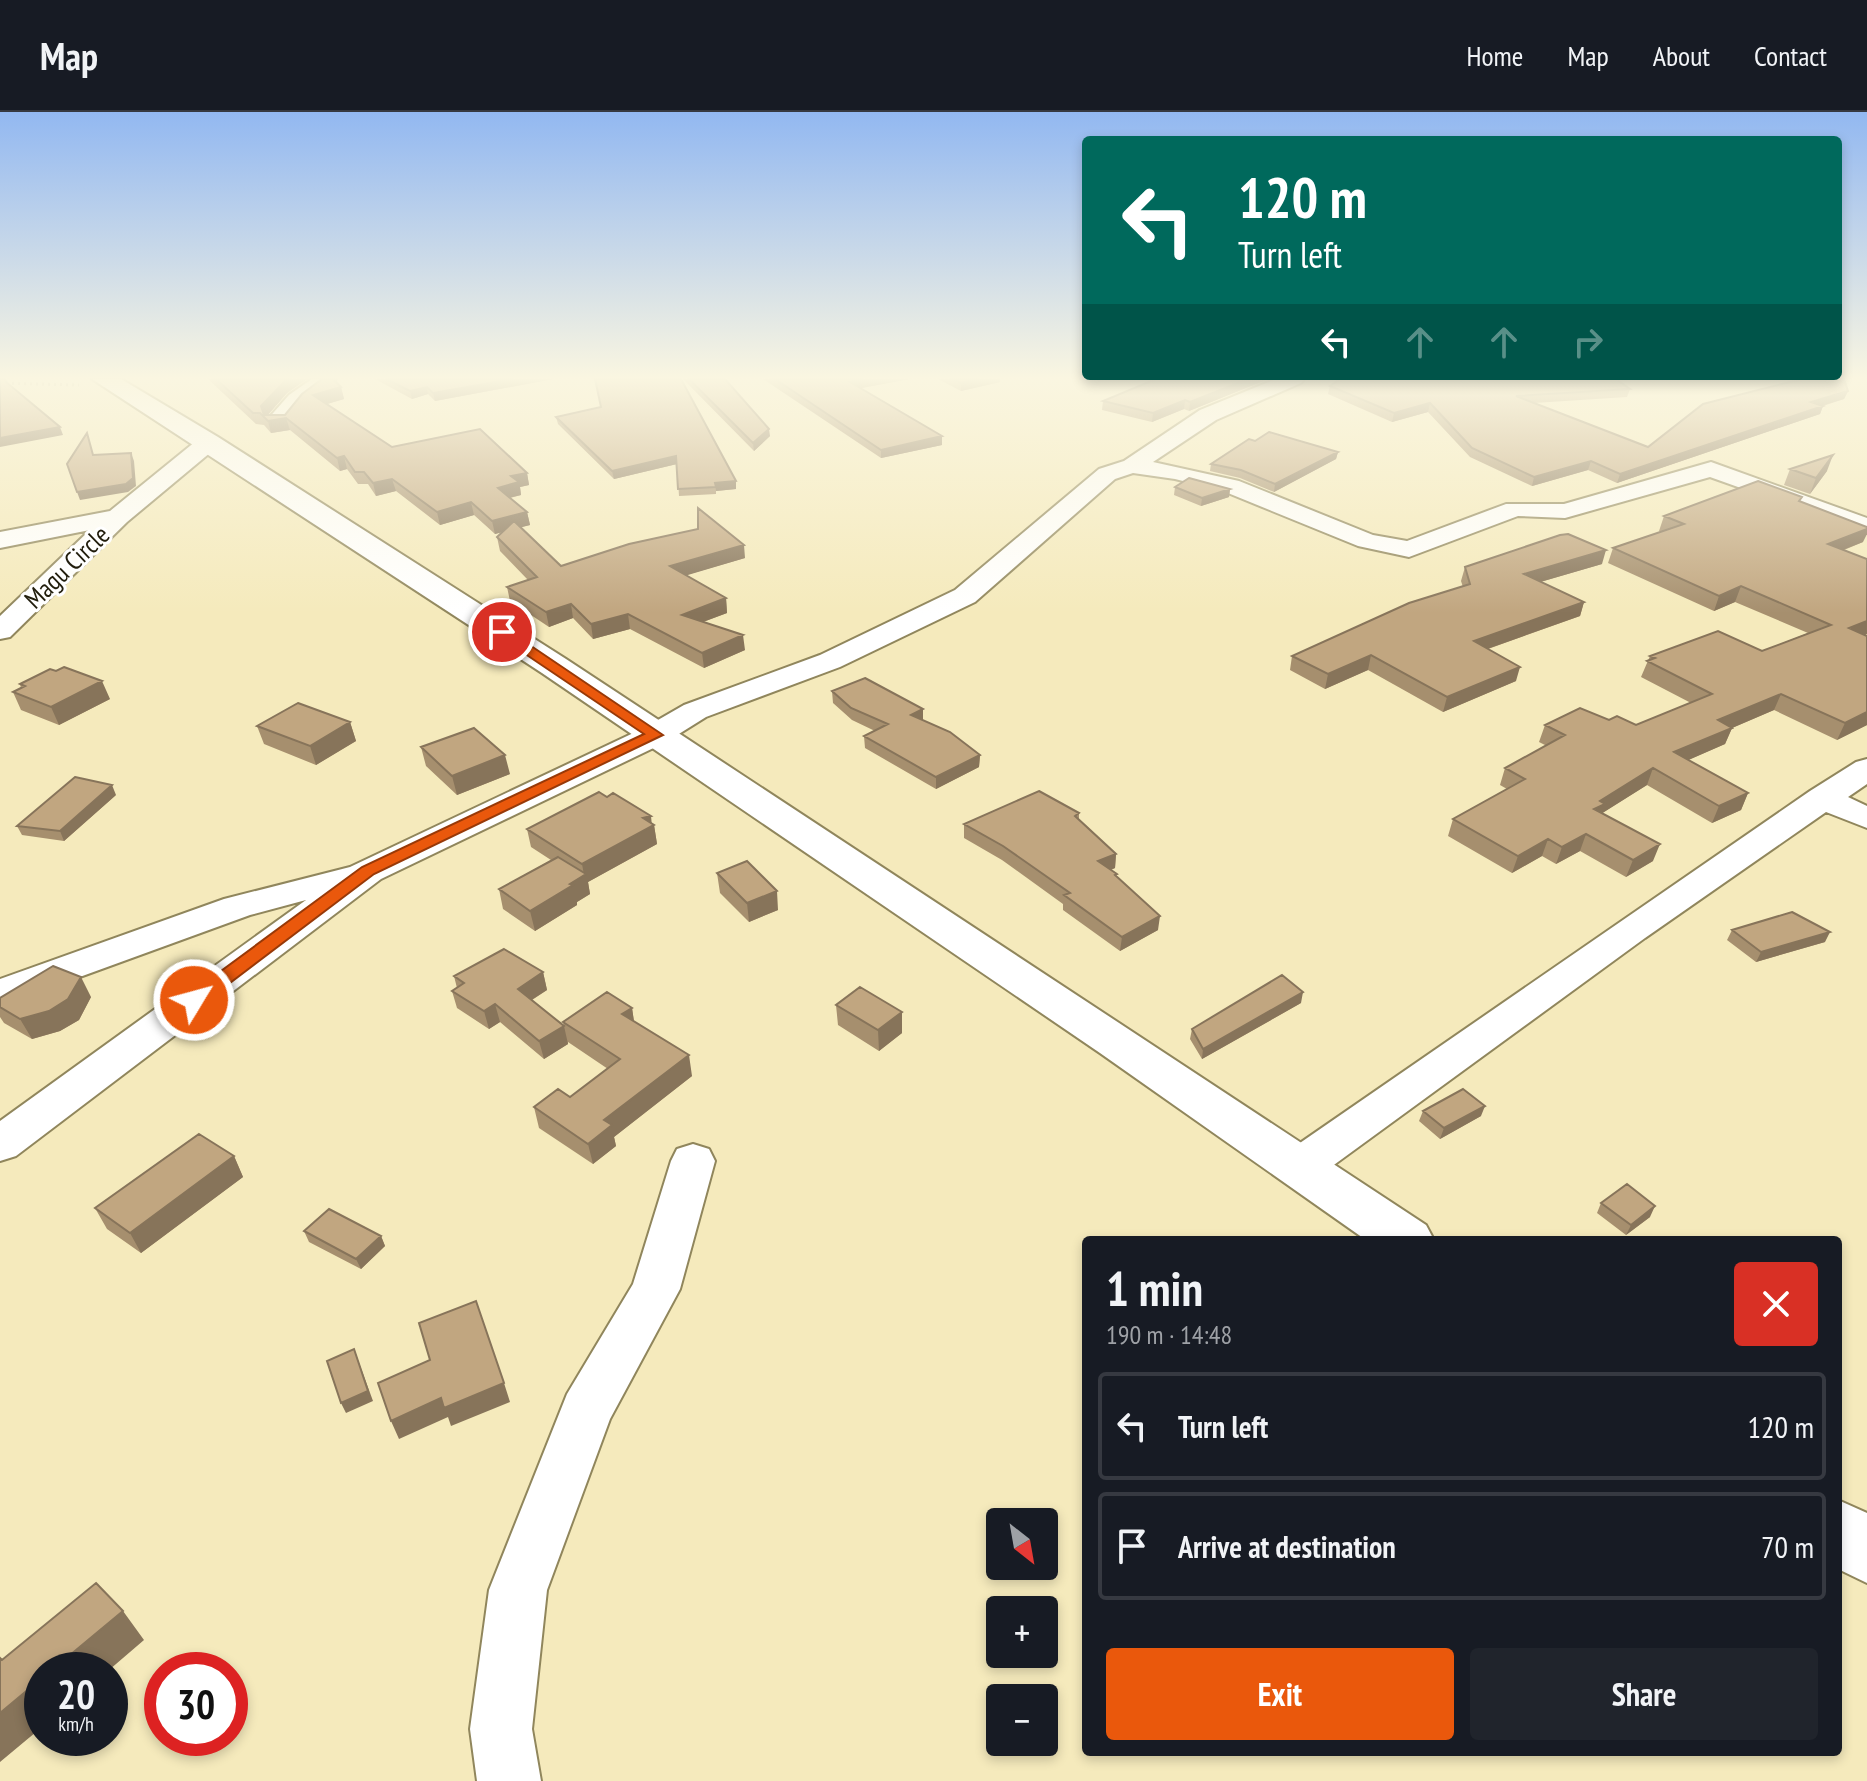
<!DOCTYPE html>
<html lang="en">
<head>
<meta charset="utf-8">
<style>
  :root { --surface:#171b24; --page:#20242c; --text:#f1f3f6; --muted:#9ea1a6; --line:#363941; --accent:#ea580c }
  body { margin:0; font-family:"PT Sans Narrow",sans-serif; background:var(--page); color:var(--text); height:100vh; display:flex; flex-direction:column; font-size:30px; white-space:nowrap }
  * { box-sizing:border-box; margin:0 }
  p { font-size:26px; color:var(--muted) }
  .icon { flex:none; width:44px; height:44px; fill:none; stroke:currentColor; stroke-width:2; stroke-linecap:round; stroke-linejoin:round }
  .map { position:relative; flex:1; overflow:hidden }
  .details { position:absolute; left:1082px; top:1124px; width:760px; height:520px; display:flex; flex-direction:column; background:var(--surface); border-radius:8px; box-shadow:0 4px 12px #0003 }
  .details>* { flex:none }
  .guide { position:absolute; left:1082px; top:24px; width:760px; height:244px; border-radius:8px; box-shadow:0 4px 12px #0003; background:#00695c; color:#fff; overflow:hidden }
  .needle { width:52px; rotate:149deg }
  .controls { position:absolute; left:986px; top:1396px; display:grid; gap:16px }
  .controls a { display:grid; place-items:center; width:72px; height:72px; border-radius:8px; background:var(--surface); box-shadow:0 4px 12px #0003; font-size:40px }
  .speed { position:absolute; left:24px; top:1540px; display:flex; gap:16px; font-size:40px; font-weight:700; text-align:center }
  .speed>* { display:grid; place-content:center; width:104px; height:104px; border-radius:50%; background:var(--surface); box-shadow:0 4px 12px #0003; line-height:1 }
  .speed small { font-size:20px; font-weight:400 }
  .speed .limit { border:12px solid #d22; background:#fff; color:#111 }
  .pin { position:absolute; display:grid; place-items:center; width:68px; height:68px; color:#fff; margin:-34px; border:4px solid #fff; border-radius:50%; box-shadow:0 2px 8px #0007 }
  .me { position:absolute; width:88px; margin:-44px; rotate:53deg; stroke-linejoin:round; filter:drop-shadow(0 0 6px #0008) }
  .turn { display:flex; align-items:center; gap:28px; height:168px; padding:0 24px; font-size:36px }
  .turn .icon { width:104px; height:104px; stroke-width:2.5 }
  .turn b { display:block; font-size:56px; line-height:68px }
  .lanes { display:flex; align-items:center; height:76px; padding:0 24px; background:#0003; justify-content:center; gap:40px; direction:ltr }
  .lanes .off { opacity:.35 }
  .round { display:grid; place-items:center; flex:none; width:84px; height:84px; border-radius:8px; background:var(--page) }
  .head { display:flex; align-items:center; justify-content:space-between; height:136px; padding:0 24px }
  h1 { font-size:48px; font-weight:700; line-height:60px }
  .primary-button { display:flex; gap:16px; margin-top:auto; padding:16px 24px }
  .primary-button a { flex:1; height:92px; border-radius:8px; background:var(--accent); color:#fff; font-size:32px; font-weight:700; line-height:92px; text-align:center }
  .primary-button a+a { background:var(--page); color:var(--text) }
  ul { padding:0; list-style:none }
  li { display:flex; align-items:center; gap:24px; height:108px; margin:0 16px 12px; padding:0 8px; border:4px solid var(--line); border-radius:8px }
  li div { flex:1 }
  li b { display:block; font-size:30px }
  li em { font-style:normal }
  header { display:flex; align-items:center; gap:48px; box-sizing:border-box; height:112px; padding:0 40px; background:var(--surface); border-bottom:2px solid var(--line) }
  header strong { font-size:38px }
  nav { display:flex; gap:44px; margin-inline-start:auto; font-size:28px }
  .map>svg:first-child { display:block }
</style>
</head>
<body>
<header>
<strong>Map</strong>
<nav><a>Home</a><a>Map</a><a>About</a><a>Contact</a></nav>
</header>
<div class="map">
<svg width="1867" height="1669" viewBox="0 0 1867 1669">
  <rect width="100%" height="100%" fill="#f5eabc"/>
  <g fill="none" stroke-linecap="round" stroke-linejoin="round">
    <g stroke="#90865c" stroke-width="4">
      <path id="minor" d="M312 267H336L303 291 286 313H270L267 308 289 283Z
        M1276 267H1304L1301 271 1216 308 1153 350 1239 369 1373 423 1407 429 1506 392H1564L1711 350 1867 406V421L1710 365 1565 406 1518 404 1409 445 1358 434 1223 379 1175 367 1133 361 1115 367 975 490 840 555 706 605 666 630 381 767 16 1044 0 1049V1009L306 788 250 803 0 894V867L224 787 350 755 644 616 684 593 820 543 955 478 1099 357 1124 349 1200 298Z
        M209 323 220 330 217 335 127 410 10 525 0 527V504L90 418 0 436V420L110 399 201 325Z
        M1867 647V672L1848 685 1867 694V716L1826 700 1645 826 1316 1066 1300 1071 1284 1066 1278 1054 1284 1042 1810 679 1856 650Z
        M693 1032 709 1037 715 1049 680 1177 610 1307 547 1478 532 1617 541 1669H477L470 1617 489 1478 567 1282 633 1172 671 1049 677 1037Z"/>
    </g>
    <g stroke="#90865c" stroke-width="4">
      <path id="secondary" d="M92 267H121L218 325 566 547 1426 1113 1434 1128H1366L1100 941 542 561Z
        M1838 1388 1867 1401V1471L1838 1457Z"/>
    </g>
    <path stroke="#98906f" stroke-width="3" stroke-dasharray="2 4" stroke-linecap="butt" d="M0 271 79 273"/>
    <use href="#minor" fill="#fff" fill-rule="evenodd"/>
    <use href="#secondary" fill="#fff" fill-rule="evenodd"/>
  </g>
  <path fill="#a68f6e" d="M208 267H307L287 281 268 303H285L341 275 344 287 327 292 392 335 527 361 529 373 520 375 521 383 510 386 527 400 530 413 521 415 561 454 745 446 686 463 726 486 727 501 703 510 745 538 704 556 630 517 593 527 573 506 549 515 510 489 507 475 528 468 500 439 497 425 502 420 495 422 474 403 440 413 396 379 376 384 368 372H358L347 357 340 359 290 318 271 321 264 313 256 312Z
    M375 267H553L435 289 428 282 412 287Z
    M683 267H725L770 324 754 339Z
    M763 267H909L861 276 942 333 881 346Z
    M938 267H1000V270L961 279Z
    M1268 267 1189 299 1184 297 1152 310 1102 298 1103 289Z
    M1330 274 1630 277 1627 285 1534 291 1648 335 1848 279 1844 287 1823 294 1820 302 1617 371 1588 358 1532 374 1470 345 1428 300 1392 310 1328 282Z
    M600 295 736 377 716 379V382L679 384 677 352 614 367 558 312 556 305Z
    M1255 329 1338 340 1336 347 1274 380 1240 366 1210 359 1211 352Z
    M1790 357 1827 359 1810 382 1784 373Z
    M1175 375 1230 377 1229 385 1201 394 1174 383Z
    M1801 390 1863 430 1844 438 1867 447V522L1865 523 1867 524V613L1837 628 1774 598 1732 616 1725 632 1688 648 1748 681 1741 698 1712 711 1647 673 1602 701 1653 749 1626 765 1580 739 1556 752 1542 744 1512 761 1448 724 1453 707 1507 677 1500 673 1505 656 1547 634 1539 630 1545 613 1609 608 1636 613 1691 591 1641 565 1650 544 1762 539 1808 521 1735 490 1714 499 1608 451 1613 436 1662 420 1659 419 1664 404Z
    M1602 452 1540 470 1584 490 1580 504 1488 537 1516 569 1443 600 1368 558 1325 577 1290 558 1292 544 1463 475 1461 469 1465 455Z
    M20 572 110 587 59 613 21 598 13 580 21 576Z
    M832 579 923 597V608L980 643 979 655 936 677 865 636 864 624 875 619 852 608 833 591Z
    M350 610 356 629 316 653 264 632 257 614Z
    M421 635 510 662 457 683 426 654Z
    M116 683 64 729 22 723 17 714Z
    M1079 701V707L1116 742 1115 756 1111 758 1117 762V765L1158 818 1120 839 1063 798V792L1002 748 964 726V712Z
    M652 712 654 713 657 732 588 770 590 782 577 790V793L535 819 503 797 499 777 551 748 531 735 527 717Z
    M717 761 778 798 749 810 720 781Z
    M1732 818 1825 830 1756 850 1727 828Z
    M543 860 547 878 532 888 564 914 563 910 632 896 634 910 692 964 614 1025 616 1034 593 1052 539 1016 534 995 570 985 608 957 568 930V932L544 947 500 910 489 917 457 896 452 879 457 876 454 864Z
    M91 885 79 908 60 919 32 927 4 911 0 905V886Z
    M1301 891 1202 947 1190 927 1192 917Z
    M836 893 902 921 879 939 838 913Z
    M1423 999 1481 1004 1440 1027 1419 1009Z
    M234 1044 243 1065 141 1141 107 1117 95 1096Z
    M1601 1091 1650 1105 1626 1123 1597 1101Z
    M304 1119 381 1124 385 1134 361 1157 309 1130Z"/>
  <path fill="#87745a" d="M287 267H307L287 281 265 306 261 294Z
    M513 267H553L435 289 433 281Z
    M864 267H909L851 278 850 270Z
    M977 267H1000V270L961 279V271Z
    M1248 267H1268L1189 299 1190 290Z
    M341 275 344 287 317 295 313 283Z
    M427 275 428 282 412 287 410 279Z
    M1848 279 1844 287 1807 298 1811 290Z
    M1185 288 1184 297 1152 310 1153 301Z
    M1430 291 1428 300 1392 310 1394 301Z
    M1823 294 1820 302 1617 371 1620 362Z
    M286 306 290 318 271 321 268 309Z
    M60 315 63 323 0 335V326Z
    M769 317 770 324 754 339 753 331Z
    M942 324V333L881 346V338Z
    M1338 340 1336 347 1274 380 1275 372Z
    M131 341 134 349 136 374 128 380 80 388 77 380Z
    M1833 343 1827 359 1810 382 1816 366Z
    M344 344 347 357 340 359 337 346Z
    M676 344 677 352 614 367 612 359Z
    M1591 349 1588 358 1532 374 1534 365Z
    M527 361 529 373 520 375 521 383 500 388 498 376 511 364Z
    M392 367 396 379 376 384 373 371Z
    M736 369V377L716 379 715 371Z
    M1230 377 1229 385 1201 394 1202 386Z
    M471 390 474 403 440 413 437 400Z
    M527 400 530 413 495 422 492 409Z
    M1867 417V422L1863 430 1822 446 1828 432Z
    M744 433 745 446 671 468 670 454Z
    M1606 438 1602 452 1520 476 1524 462Z
    M1741 474 1735 490 1714 499 1719 484Z
    M726 486 727 501 684 517 682 503Z
    M1584 490 1580 504 1470 543 1474 529Z
    M571 492 573 506 549 515 546 500Z
    M628 502 630 517 593 527 591 512Z
    M1867 509V522L1842 531 1849 516Z
    M743 523 745 538 704 556 702 541Z
    M1371 543 1368 558 1325 577 1328 562Z
    M1520 555 1516 569 1443 600 1447 585Z
    M102 569 110 587 59 613 51 595Z
    M1781 582 1774 598 1732 616 1725 632 1668 657 1674 640 1718 608Z
    M923 597V609L911 603Z
    M1867 600V613L1837 628 1845 611Z
    M350 610 356 629 316 653 310 634Z
    M505 643 510 662 457 683 452 664Z
    M980 643 979 655 936 677V665Z
    M1653 656 1647 673 1601 702 1594 697 1600 689Z
    M112 673 116 683 64 729 60 719Z
    M1748 681 1741 698 1712 711 1719 694Z
    M651 704 652 714 654 713 657 732 588 770 590 782 577 790V793L535 819 530 799 570 772 584 763 582 752 643 706Z
    M1586 722 1580 739 1556 752 1562 735Z
    M1548 727 1542 744 1512 761 1518 744Z
    M1660 732 1653 749 1626 765 1633 748Z
    M1116 742 1115 756 1096 763 1098 749Z
    M777 779 778 798 749 810 747 791Z
    M1160 804 1158 818 1120 839 1122 825Z
    M1830 820 1825 830 1756 850 1761 840Z
    M543 860 547 878 522 894 518 877Z
    M81 865 91 885 79 908 60 919 32 927 20 907Z
    M1303 880 1301 891 1202 947 1203 937Z
    M495 892 500 910 489 917 484 899Z
    M632 896 635 916 622 902Z
    M902 900V921L879 939 878 918Z
    M564 914 568 932 544 947 539 929Z
    M689 943 692 964 614 1025 616 1034 593 1052 588 1032 604 1008Z
    M1485 994 1481 1004 1440 1027 1444 1016Z
    M234 1044 243 1065 141 1141 130 1121Z
    M1655 1094 1650 1105 1626 1123 1631 1113Z
    M381 1124 385 1134 361 1157 356 1147Z
    M354 1237 373 1289 346 1301 341 1291Z
    M504 1271 510 1290 451 1314 448 1305 399 1327 391 1309 441 1286Z
    M123 1499 144 1528 109 1558H52Z
    M42 1566V1615L0 1650V1601Z"/>
  <path fill="#c1a680" stroke="#87745a" stroke-width="2" d="M0 267H5L6 270 60 315 0 326Z
    M216 267H287L261 294 264 303H285L302 282 322 267H333L341 275 313 283 392 335 480 317 527 361 511 364 519 370 498 376 527 400 492 409 471 390 437 400 392 367 373 371 364 360H355L344 344 337 346 286 306 268 309 260 301H253Z
    M386 267H513L433 281 427 275 410 279Z
    M595 267H681L736 369 715 371 716 375 678 377 676 344 612 359 556 305 601 295Z
    M689 267H725L769 317 753 331Z
    M775 267H864L850 270 942 324 881 338Z
    M954 267H977L961 271Z
    M1156 267H1248L1190 290 1185 288 1153 301 1103 289Z
    M1340 267H1616L1630 277 1516 284 1648 335 1703 292 1802 267H1844L1848 279 1811 290 1823 294 1620 362 1591 349 1534 365 1472 336 1430 291 1394 301 1330 274Z
    M1269 320 1338 340 1275 372 1241 358 1211 352 1249 327 1255 329Z
    M87 321 93 343 131 341 133 366 126 372 77 380 67 352Z
    M1833 343 1816 366 1790 357Z
    M1189 366 1230 377 1202 386 1175 375Z
    M1758 369 1802 385 1799 389 1867 415V417L1828 432 1867 447V509L1849 516 1867 524V600L1845 611 1781 582 1718 608 1732 616 1674 640 1748 681 1719 694 1653 656 1600 689 1605 692 1594 697 1660 732 1633 748 1586 722 1562 735 1548 727 1518 744 1453 707 1525 667 1505 656 1565 623 1545 613 1580 596 1609 608 1617 604 1636 613 1712 582 1647 549 1655 546 1650 544 1718 519 1762 539 1831 513 1741 474 1719 484 1613 436 1684 412 1664 404Z
    M698 396 744 433 670 454 726 486 682 503 743 523 702 541 628 502 591 512 571 492 546 500 507 475 537 465 497 425 514 409 561 454 629 432 698 417Z
    M1568 422 1606 438 1524 462 1584 490 1474 529 1520 555 1447 585 1371 543 1328 562 1292 544 1409 491 1470 472 1465 455 1560 423Z
    M64 555 102 569 51 595 13 580 25 574 20 572 50 557 56 559Z
    M865 566 923 597 911 603 950 620 980 643 936 665 864 624 888 612 851 596 832 579Z
    M298 591 350 610 310 634 257 614Z
    M474 616 505 643 452 664 421 635Z
    M75 665 112 673 60 719 17 714Z
    M1039 679 1079 701 1075 704 1116 742 1098 749 1117 762 1115 763 1160 804 1122 825 1064 783 1070 781 1003 734 964 712Z
    M599 680 607 685 613 681 651 704 643 706 654 713 582 752 527 717Z
    M558 745 586 762 570 772 573 773 530 799 499 777Z
    M747 749 777 779 747 791 717 761Z
    M1792 800 1830 820 1761 840 1732 818Z
    M504 837 543 860 518 877 564 914 539 929 495 892 484 899 452 879 464 871 454 864Z
    M53 854 81 865 68 887 49 899 20 907 0 895V886Z
    M1282 863 1303 880 1203 937 1192 917Z
    M860 875 902 900 878 918 836 893Z
    M607 880 632 896 622 902 689 943 604 1008 612 1013 588 1032 534 995 558 977 570 985 620 947 563 910Z
    M1463 977 1485 994 1444 1016 1423 999Z
    M199 1022 234 1044 130 1121 95 1096Z
    M1627 1072 1655 1094 1631 1113 1601 1091Z
    M329 1097 381 1124 356 1147 304 1119Z
    M476 1189 504 1271 444 1296 441 1286 391 1309 378 1271 430 1248 419 1211Z
    M354 1237 368 1279 341 1291 327 1249Z
    M96 1471 123 1499 52 1558H42V1566L0 1601V1546L2 1548Z"/>
  <linearGradient id="sky" x2="0" y2="1"><stop stop-color="#92b8f1"/><stop offset="0.53" stop-color="#faf6e1"/><stop offset="1" stop-color="#faf6e1" stop-opacity="0"/></linearGradient>
  <rect width="1867" height="501" fill="url(#sky)"/>
  <path fill="#ea580c" stroke="#983908" stroke-width="2" d="M497 517H506L663 623 374 762 201 893H187L184 888 187 884 362 755 644 622 497 523Z"/>
  <g text-anchor="middle" stroke-width="6" stroke-linejoin="round" paint-order="stroke">
    <g font-size="26" fill="#211d0c" stroke="#fff">
      <text transform="translate(67 455) rotate(-44)" y="9">Magu Circle</text>
    </g>
  </g>
</svg>
<div class="controls">
<a><svg class="needle" viewBox="-14 -14 28 28"><path d="M0-13l5 13h-10z" fill="#e53935"/><path d="M0 13l5-13h-10z" fill="#9ea1a6"/></svg></a>
<a>+</a>
<a>−</a>
</div>
<div class="speed"><div>20<small>km/h</small></div><div class="limit">30</div></div>
<div class="pin" style="left:502px;top:520px;background:#d93025"><svg class="icon" aria-label="arrive" viewBox="0 0 24 24"><path d="M6 21V4h12l-3 4 3 4H6"/></svg></div>
<svg class="me" style="left:194px;top:888px" viewBox="-20 -20 40 40"><circle r="17" fill="#ea580c" stroke="#fff" stroke-width="3"/><path d="M0-11L8 9 0 5-8 9z" fill="#fff"/></svg>
<div class="guide">
<div class="turn"><svg class="icon" aria-label="left" viewBox="0 0 24 24"><path d="M17 20v-9H6M10 6l-5 5 5 5"/></svg><div><b>120 m</b>Turn left</div></div>
<div class="lanes"><svg class="icon" aria-label="left" viewBox="0 0 24 24"><path d="M17 20v-9H6M10 6l-5 5 5 5"/></svg><svg class="icon off" aria-label="ahead" viewBox="0 0 24 24"><path d="M12 20V5M6 11l6-6 6 6"/></svg><svg class="icon off" aria-label="ahead" viewBox="0 0 24 24"><path d="M12 20V5M6 11l6-6 6 6"/></svg><svg class="icon off" aria-label="right" viewBox="0 0 24 24"><path d="M7 20v-9h11M14 6l5 5-5 5"/></svg></div>
</div>
<section class="details">
<div class="head"><div><h1>1 min</h1><p>190 m · 14:48</p></div><a class="round" style="background:#d93025;color:#fff"><svg class="icon" aria-label="close" viewBox="0 0 24 24"><path d="M6 6l12 12M18 6L6 18"/></svg></a></div>
<ul>
<li><svg class="icon" aria-label="left" viewBox="0 0 24 24"><path d="M17 20v-9H6M10 6l-5 5 5 5"/></svg><div><b>Turn left</b></div><em>120 m</em></li>
<li><svg class="icon" aria-label="arrive" viewBox="0 0 24 24"><path d="M6 21V4h12l-3 4 3 4H6"/></svg><div><b>Arrive at destination</b></div><em>70 m</em></li>
</ul>
<div class="primary-button"><a>Exit</a><a>Share</a></div>
</section>
</div>
</body>
</html>
